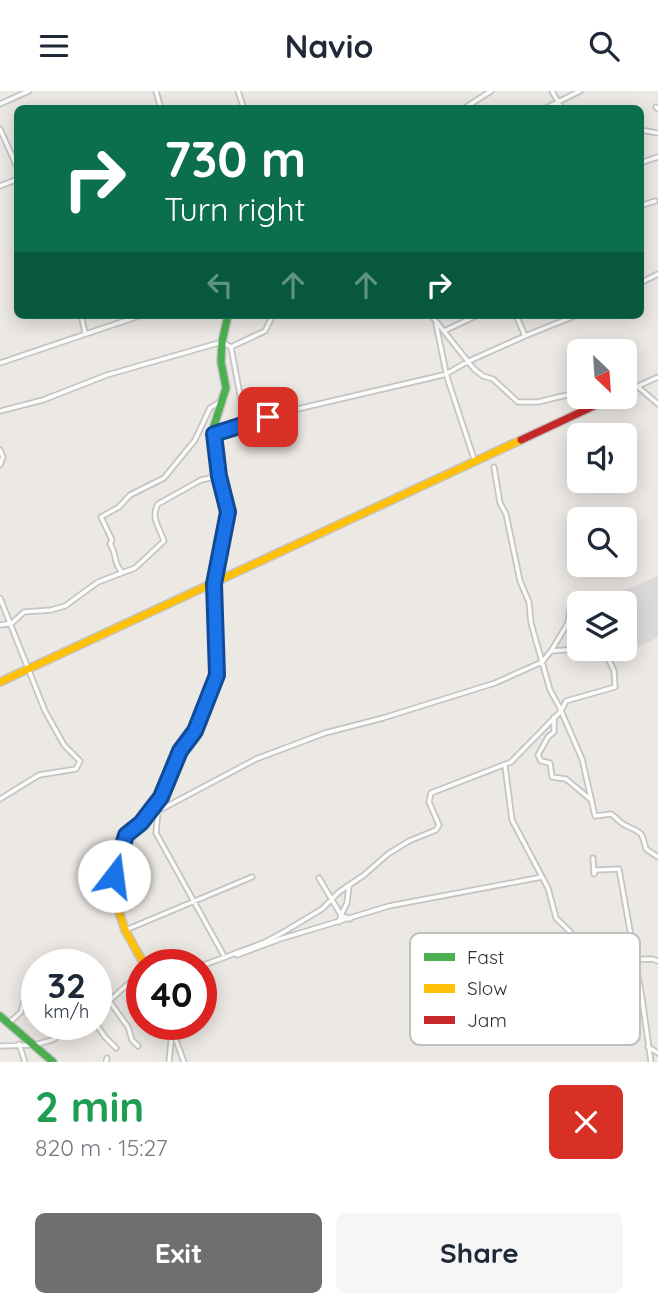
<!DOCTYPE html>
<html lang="en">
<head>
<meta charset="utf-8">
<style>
  :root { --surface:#fff; --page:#f6f6f7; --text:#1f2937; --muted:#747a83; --accent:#706f6e }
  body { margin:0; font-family:Quicksand,sans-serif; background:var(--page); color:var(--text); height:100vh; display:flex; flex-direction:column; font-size:26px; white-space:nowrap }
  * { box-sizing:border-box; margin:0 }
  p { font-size:23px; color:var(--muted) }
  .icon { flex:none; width:38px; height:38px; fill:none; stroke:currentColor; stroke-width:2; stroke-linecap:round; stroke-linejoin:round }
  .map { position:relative; height:971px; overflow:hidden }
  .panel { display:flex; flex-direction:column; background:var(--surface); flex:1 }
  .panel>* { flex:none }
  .banner { position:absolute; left:14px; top:14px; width:630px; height:214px; border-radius:10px; box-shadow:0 4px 18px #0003; background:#0b6e4f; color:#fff; overflow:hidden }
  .needle { width:46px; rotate:155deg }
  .controls { position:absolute; left:567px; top:248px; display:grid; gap:14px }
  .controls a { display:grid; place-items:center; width:70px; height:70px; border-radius:10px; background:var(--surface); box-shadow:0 4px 18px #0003; font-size:35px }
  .speed { position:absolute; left:21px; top:858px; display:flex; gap:14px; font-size:35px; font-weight:700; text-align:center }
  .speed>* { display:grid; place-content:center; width:91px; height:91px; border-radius:50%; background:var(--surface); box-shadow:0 4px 18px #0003; line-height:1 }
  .speed small { font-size:18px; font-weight:400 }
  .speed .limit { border:10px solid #d22; background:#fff; color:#111 }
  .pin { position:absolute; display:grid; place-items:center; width:60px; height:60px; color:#fff; margin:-30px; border-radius:14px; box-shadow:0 4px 10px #0006 }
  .me { position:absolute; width:77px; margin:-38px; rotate:15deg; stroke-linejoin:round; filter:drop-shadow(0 0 5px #0008) }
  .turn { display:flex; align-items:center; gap:24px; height:147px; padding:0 35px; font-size:32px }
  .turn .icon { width:91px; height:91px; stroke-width:2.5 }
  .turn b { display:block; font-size:49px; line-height:60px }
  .lanes { display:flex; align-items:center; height:66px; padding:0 35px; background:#0003; justify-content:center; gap:35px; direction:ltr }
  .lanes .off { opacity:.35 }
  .round { display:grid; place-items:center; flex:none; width:74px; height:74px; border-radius:10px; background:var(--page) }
  .overview { display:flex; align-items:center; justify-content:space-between; height:119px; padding:0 35px }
  h1 { font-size:42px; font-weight:700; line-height:52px; color:#1e9e55 }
  .primary-button { display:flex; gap:14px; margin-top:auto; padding:14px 35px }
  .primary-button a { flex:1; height:80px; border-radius:10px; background:var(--accent); color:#fff; font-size:28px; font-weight:700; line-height:80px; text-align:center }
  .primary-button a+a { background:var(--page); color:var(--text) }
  header { display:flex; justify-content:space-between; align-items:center; height:91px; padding:0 35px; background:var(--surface); font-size:32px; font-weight:700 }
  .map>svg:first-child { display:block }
</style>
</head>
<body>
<header><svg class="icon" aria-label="menu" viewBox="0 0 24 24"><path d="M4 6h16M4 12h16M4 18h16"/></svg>Navio<svg class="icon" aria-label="search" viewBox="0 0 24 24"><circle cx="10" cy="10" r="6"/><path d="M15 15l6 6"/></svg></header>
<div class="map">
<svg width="658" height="971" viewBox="0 0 658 971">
  <rect width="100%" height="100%" fill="#ece8e4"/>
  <path fill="#dcd9db" d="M658 485V546L639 556 625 527V513H618L614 504Z"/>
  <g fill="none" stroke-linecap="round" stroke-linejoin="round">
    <g stroke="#c5c4c5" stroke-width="7">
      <path id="street" d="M156 0 161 18
        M238 0 244 18
        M552 0 562 18
        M0 13 29 0
        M656 16 658 18
        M463 18 491 0
        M544 18 580 0
        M608 18V17
        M0 38 18 78
        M640 39 658 42
        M640 72 658 66
        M0 95 18 88
        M640 115 655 110
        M640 192 658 183
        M81 224 85 242
        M431 224 474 278 483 285 493 288 518 311H538L579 301
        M516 224 525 245 577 224
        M436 233 447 286 474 368
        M444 240 478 224
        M231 256 244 325
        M0 272 142 224
        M446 283 469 270 525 245
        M625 293 637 295 658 313
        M625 301 658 286
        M0 320 43 309 107 284 222 251 231 256 265 240 273 224
        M215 343 293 319 443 284
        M0 359 3 366 0 374
        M494 376 500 412 506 423 520 490 529 511 531 532 550 599 559 615 582 668 595 725 611 723C616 726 620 732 625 734 642 743 641 738 646 758L658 766
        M122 481C113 473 117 462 110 453L112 449 101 426 119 416 130 404 164 387 195 349 210 317 223 309
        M0 507 45 620 64 654 80 670 76 678 39 684 0 708
        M570 518 568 532 551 560 579 558
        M0 534 12 532 24 521 51 519 65 515 98 491 135 477 164 450C160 437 150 427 158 413L201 389 219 385
        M554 626V641L548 646 538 664 541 670 550 672 552 686 566 688 590 708
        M505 675 512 729 548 797 556 827 596 866 612 869 652 868 658 870
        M593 767 594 783 596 779 619 778 642 907 651 971
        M319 787 341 824 339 831
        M349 795 347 812 341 824 350 828
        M128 838 252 786
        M223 863 156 742 158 720 256 668 325 642 383 627 495 592 542 571 551 560
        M237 864 280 848 389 815 542 786
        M201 875 263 852 282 842 322 818 339 801 364 784 388 763 409 750 436 739 439 734 429 711 431 702 511 671 561 620 566 610 615 596 614 580 604 558
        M110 911 128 936 132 949 138 955
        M96 922 129 892 142 889
        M9 932 21 921 24 910 37 903
        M96 933 105 946 116 957
        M170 933 184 971
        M19 953 25 971
        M0 955 34 954 52 949 79 933
        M648 956 658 962
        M106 971 107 967
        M169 971 172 940"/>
    </g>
    <g stroke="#c5c4c5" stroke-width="10">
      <path id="fast" d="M215 528 214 493 228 421 215 363 214 335 226 297 221 271 222 251 228 224
        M0 925 53 971"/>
    </g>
    <g stroke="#c5c4c5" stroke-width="10">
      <path id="slow" d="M0 591 521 349
        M144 873 125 839 116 812 114 785 126 744 143 730 161 706 180 660 198 634 217 584 215 528"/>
    </g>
    <g stroke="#c5c4c5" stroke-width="10">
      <path id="jam" d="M521 349 613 306"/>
    </g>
    <use href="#street" stroke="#fcfcfb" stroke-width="3.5"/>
    <use href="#fast" stroke="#4caf50" stroke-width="7"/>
    <use href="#slow" stroke="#ffc107" stroke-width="7"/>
    <use href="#jam" stroke="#c62828" stroke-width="7"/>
  </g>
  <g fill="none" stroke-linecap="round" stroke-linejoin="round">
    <g stroke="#114b97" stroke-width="18">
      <path id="route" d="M114 785 126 744 141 732 161 706 180 660 195 640 217 584 214 493 228 421 219 385 214 343 268 326"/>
    </g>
    <use href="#route" stroke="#1a73e8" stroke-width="12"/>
  </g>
  <rect x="410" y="842" width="230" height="112" rx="10" fill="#fff" stroke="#c0c0c0" stroke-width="2"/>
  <rect x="424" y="862" width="31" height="8" fill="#4caf50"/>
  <rect x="424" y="893" width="31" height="9" fill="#ffc107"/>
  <rect x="424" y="925" width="31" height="8" fill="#c62828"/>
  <g font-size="19" fill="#2e2e2e">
    <text x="467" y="873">Fast</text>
    <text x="467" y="904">Slow</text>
    <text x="467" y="936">Jam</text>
  </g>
</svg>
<div class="controls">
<a><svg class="needle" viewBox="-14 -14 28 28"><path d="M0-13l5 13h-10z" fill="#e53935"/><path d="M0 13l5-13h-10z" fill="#747a83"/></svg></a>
<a><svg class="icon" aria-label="sound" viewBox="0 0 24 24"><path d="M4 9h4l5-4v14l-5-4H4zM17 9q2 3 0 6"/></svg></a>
<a><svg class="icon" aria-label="search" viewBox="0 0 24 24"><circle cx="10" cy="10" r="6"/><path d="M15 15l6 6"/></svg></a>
<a><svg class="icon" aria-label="layers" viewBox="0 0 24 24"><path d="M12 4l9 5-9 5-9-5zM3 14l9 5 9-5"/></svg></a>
</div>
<div class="speed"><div>32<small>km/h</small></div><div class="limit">40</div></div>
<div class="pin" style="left:268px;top:326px;background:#d93025"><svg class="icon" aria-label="arrive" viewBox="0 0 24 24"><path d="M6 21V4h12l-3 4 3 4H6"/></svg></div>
<svg class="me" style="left:114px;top:785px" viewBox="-20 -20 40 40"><circle r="19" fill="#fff"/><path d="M0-13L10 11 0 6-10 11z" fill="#1a73e8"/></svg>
<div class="banner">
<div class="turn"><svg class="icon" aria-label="right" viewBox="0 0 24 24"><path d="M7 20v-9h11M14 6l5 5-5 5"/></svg><div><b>730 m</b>Turn right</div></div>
<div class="lanes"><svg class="icon off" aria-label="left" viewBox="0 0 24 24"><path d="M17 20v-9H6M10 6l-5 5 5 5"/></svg><svg class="icon off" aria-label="ahead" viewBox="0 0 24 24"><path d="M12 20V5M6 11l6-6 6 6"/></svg><svg class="icon off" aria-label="ahead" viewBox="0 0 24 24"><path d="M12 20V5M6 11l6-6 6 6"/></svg><svg class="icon" aria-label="right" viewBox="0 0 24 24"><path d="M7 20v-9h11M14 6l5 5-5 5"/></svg></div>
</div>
</div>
<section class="panel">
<div class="overview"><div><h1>2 min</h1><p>820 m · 15:27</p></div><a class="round" style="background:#d93025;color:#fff"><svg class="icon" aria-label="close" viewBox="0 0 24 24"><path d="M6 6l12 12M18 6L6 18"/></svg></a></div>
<div class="primary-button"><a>Exit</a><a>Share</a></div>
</section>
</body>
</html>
